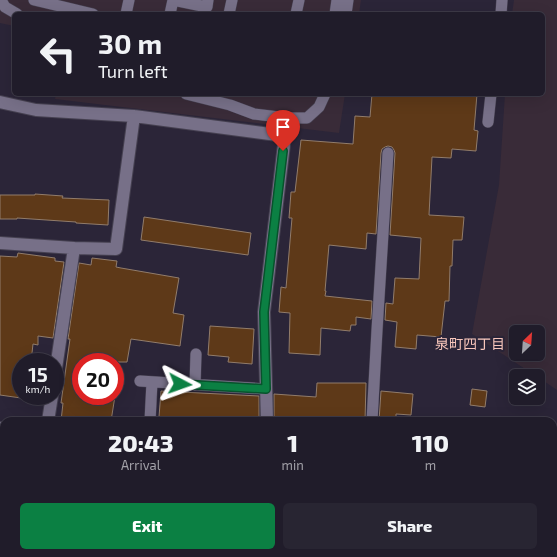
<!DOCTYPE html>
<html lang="en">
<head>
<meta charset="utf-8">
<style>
  :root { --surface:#201c2a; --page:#282532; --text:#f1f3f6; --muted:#a2a1a8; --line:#3d3a47; --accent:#0b8043 }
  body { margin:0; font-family:"Exo 2","Noto Sans JP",sans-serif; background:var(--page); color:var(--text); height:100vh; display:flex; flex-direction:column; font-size:15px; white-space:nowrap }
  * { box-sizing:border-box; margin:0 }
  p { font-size:13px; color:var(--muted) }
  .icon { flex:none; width:22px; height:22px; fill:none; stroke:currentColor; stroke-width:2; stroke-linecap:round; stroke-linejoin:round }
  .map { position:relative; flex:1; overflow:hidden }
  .side { position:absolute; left:0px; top:417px; width:557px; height:140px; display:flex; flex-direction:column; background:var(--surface); border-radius:12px 12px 0 0; box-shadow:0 4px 16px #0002,0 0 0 1px var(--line) }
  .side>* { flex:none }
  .banner { position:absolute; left:12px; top:12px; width:533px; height:84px; border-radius:6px; box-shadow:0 4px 16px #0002,0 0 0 1px var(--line); background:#201c2a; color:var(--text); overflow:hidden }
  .needle { width:26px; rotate:25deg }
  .tools { position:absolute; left:509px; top:325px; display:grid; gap:8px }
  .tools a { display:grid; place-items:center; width:36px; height:36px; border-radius:6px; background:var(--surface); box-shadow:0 4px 16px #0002,0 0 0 1px var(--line); font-size:20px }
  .speed { position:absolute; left:12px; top:353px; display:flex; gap:8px; font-size:20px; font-weight:700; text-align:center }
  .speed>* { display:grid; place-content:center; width:52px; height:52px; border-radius:50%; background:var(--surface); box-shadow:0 4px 16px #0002,0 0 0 1px var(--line); line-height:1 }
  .speed small { font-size:10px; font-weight:400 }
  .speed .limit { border:6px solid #d22; background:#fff; color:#111 }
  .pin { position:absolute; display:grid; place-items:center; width:34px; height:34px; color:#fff; margin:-41px -17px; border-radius:50% 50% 50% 0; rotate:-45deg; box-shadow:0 0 4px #0007 }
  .pin .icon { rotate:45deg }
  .me { position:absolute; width:44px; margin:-22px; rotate:94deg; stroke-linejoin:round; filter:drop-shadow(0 0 3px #0008) }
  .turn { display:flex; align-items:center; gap:14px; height:84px; padding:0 20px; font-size:18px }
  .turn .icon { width:52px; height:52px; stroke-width:2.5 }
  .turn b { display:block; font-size:28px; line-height:34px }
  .eta { display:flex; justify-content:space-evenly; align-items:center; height:68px; text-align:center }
  .eta b { font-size:24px; font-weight:800; line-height:28px }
  .cta { display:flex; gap:8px; margin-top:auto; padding:8px 20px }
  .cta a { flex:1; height:46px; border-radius:6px; background:var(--accent); color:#fff; font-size:16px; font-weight:800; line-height:46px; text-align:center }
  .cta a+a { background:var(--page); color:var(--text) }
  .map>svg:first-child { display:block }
</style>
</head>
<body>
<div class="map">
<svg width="557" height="557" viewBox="0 0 557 557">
  <rect width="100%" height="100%" fill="#2b2538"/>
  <path fill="#392b38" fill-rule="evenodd" d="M0 0H361L359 14H14V26L0 23Z
    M514 0H557V390L538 377V376H536L472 334 499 185 505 94H543V14H512ZM516 332H538V354H516Z
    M56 94H345L339 133 55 99Z"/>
  <path fill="#5e3918" stroke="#917c6b" d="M372 94H477L474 130 478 131 476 151 452 149 451 158 432 157 429 215 464 217 462 240H453L452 266H450L449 301H445L441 337 417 335 416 349 395 347 397 322 385 320 386 303 393 304 395 278 419 279 421 238 390 235 395 153 394 150 392 147 388 146 385 147 382 149 381 153 376 234 367 233 366 249 329 245 325 291H326L325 296 372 301 371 319 356 317V325H351L350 331 321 328 320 355 289 353 290 313 279 312 281 287 286 288 292 218H289L291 192H295L301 140 353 144 355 116 370 117Z
    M35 194 63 196 62 198 109 200 108 225 76 223V222L17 218V219H0V195H35Z
    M144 217 251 233 248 255 141 240Z
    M18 253 55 258V261L64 262 53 338 38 336V345L33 344 31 362H21V398L0 395V256L17 257Z
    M92 258 117 261 116 267 121 268 179 278 173 313 184 315 180 346 131 339 127 362H81V396H115L111 421H61L63 403H61L70 339H68L79 263 91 265Z
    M210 326 254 329 252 364 228 362 229 357 208 355Z
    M317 383H366L365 421 274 420V394L316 397Z
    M472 389 487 391 485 407 470 405Z
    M161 391 259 396V420L240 419V421H208V420L159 417Z
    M381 391 413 394 411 415 396 414V421H379Z"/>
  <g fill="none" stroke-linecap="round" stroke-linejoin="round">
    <g stroke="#464151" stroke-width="12">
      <path id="lane" d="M1 0 5 7 17 14
        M34 0 93 14
        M126 14 129 0
        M170 14 173 0 207 7 208 0
        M229 14 232 0
        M296 14 299 0
        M335 14 337 0
        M346 14 348 0
        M501 14 502 0
        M186 94 230 105 254 114 287 118H307L319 107 325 94
        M488 122 491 94
        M140 381 266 389
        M195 385 196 354
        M150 421 152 382
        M372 421 377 330 388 153
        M254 557V553
        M386 557 388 553"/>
    </g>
    <g stroke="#464151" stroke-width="14">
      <path id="street" d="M0 102 36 110 134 116 285 136 264 312 267 421
        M0 243 74 248 55 375
        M74 248 116 249 134 116
        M48 421 52 396
        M0 428H4
        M494 553 497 557"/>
    </g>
    <g stroke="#464151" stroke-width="14">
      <path id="secondary" d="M553 534H557
        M0 545H4"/>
    </g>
    <use href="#lane" stroke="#777088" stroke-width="11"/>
    <use href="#street" stroke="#777088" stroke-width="12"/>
    <use href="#secondary" stroke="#987480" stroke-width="12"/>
  </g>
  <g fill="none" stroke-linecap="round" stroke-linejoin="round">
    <g stroke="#07532c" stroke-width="10">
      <path id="route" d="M180 384 266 389 264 312 283 151"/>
    </g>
    <use href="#route" stroke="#0b8043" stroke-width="7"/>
  </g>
  <g text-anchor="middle" stroke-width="4" stroke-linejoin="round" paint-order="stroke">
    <g font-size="14" fill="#f9c7bc" stroke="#2b2538">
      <text x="470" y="349">泉町四丁目</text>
    </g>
  </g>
</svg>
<div class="tools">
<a><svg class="needle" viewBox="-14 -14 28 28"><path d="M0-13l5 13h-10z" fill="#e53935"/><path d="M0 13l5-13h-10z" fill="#a2a1a8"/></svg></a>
<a><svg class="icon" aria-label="layers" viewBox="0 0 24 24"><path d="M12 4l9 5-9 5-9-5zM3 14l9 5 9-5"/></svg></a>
</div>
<div class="speed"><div>15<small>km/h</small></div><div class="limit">20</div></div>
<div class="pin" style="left:283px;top:151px;background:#d93025"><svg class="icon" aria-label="arrive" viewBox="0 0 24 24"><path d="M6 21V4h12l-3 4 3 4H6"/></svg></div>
<svg class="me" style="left:180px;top:384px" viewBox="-20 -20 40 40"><path d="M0-17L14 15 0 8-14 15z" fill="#0b8043" stroke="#fff" stroke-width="4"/></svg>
<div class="banner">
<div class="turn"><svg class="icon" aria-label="left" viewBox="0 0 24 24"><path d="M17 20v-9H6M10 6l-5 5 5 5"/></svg><div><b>30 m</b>Turn left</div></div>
</div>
<section class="side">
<div class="eta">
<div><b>20:43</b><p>Arrival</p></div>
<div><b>1</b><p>min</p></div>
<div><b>110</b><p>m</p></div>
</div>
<div class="cta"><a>Exit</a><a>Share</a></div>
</section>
</div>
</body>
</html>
